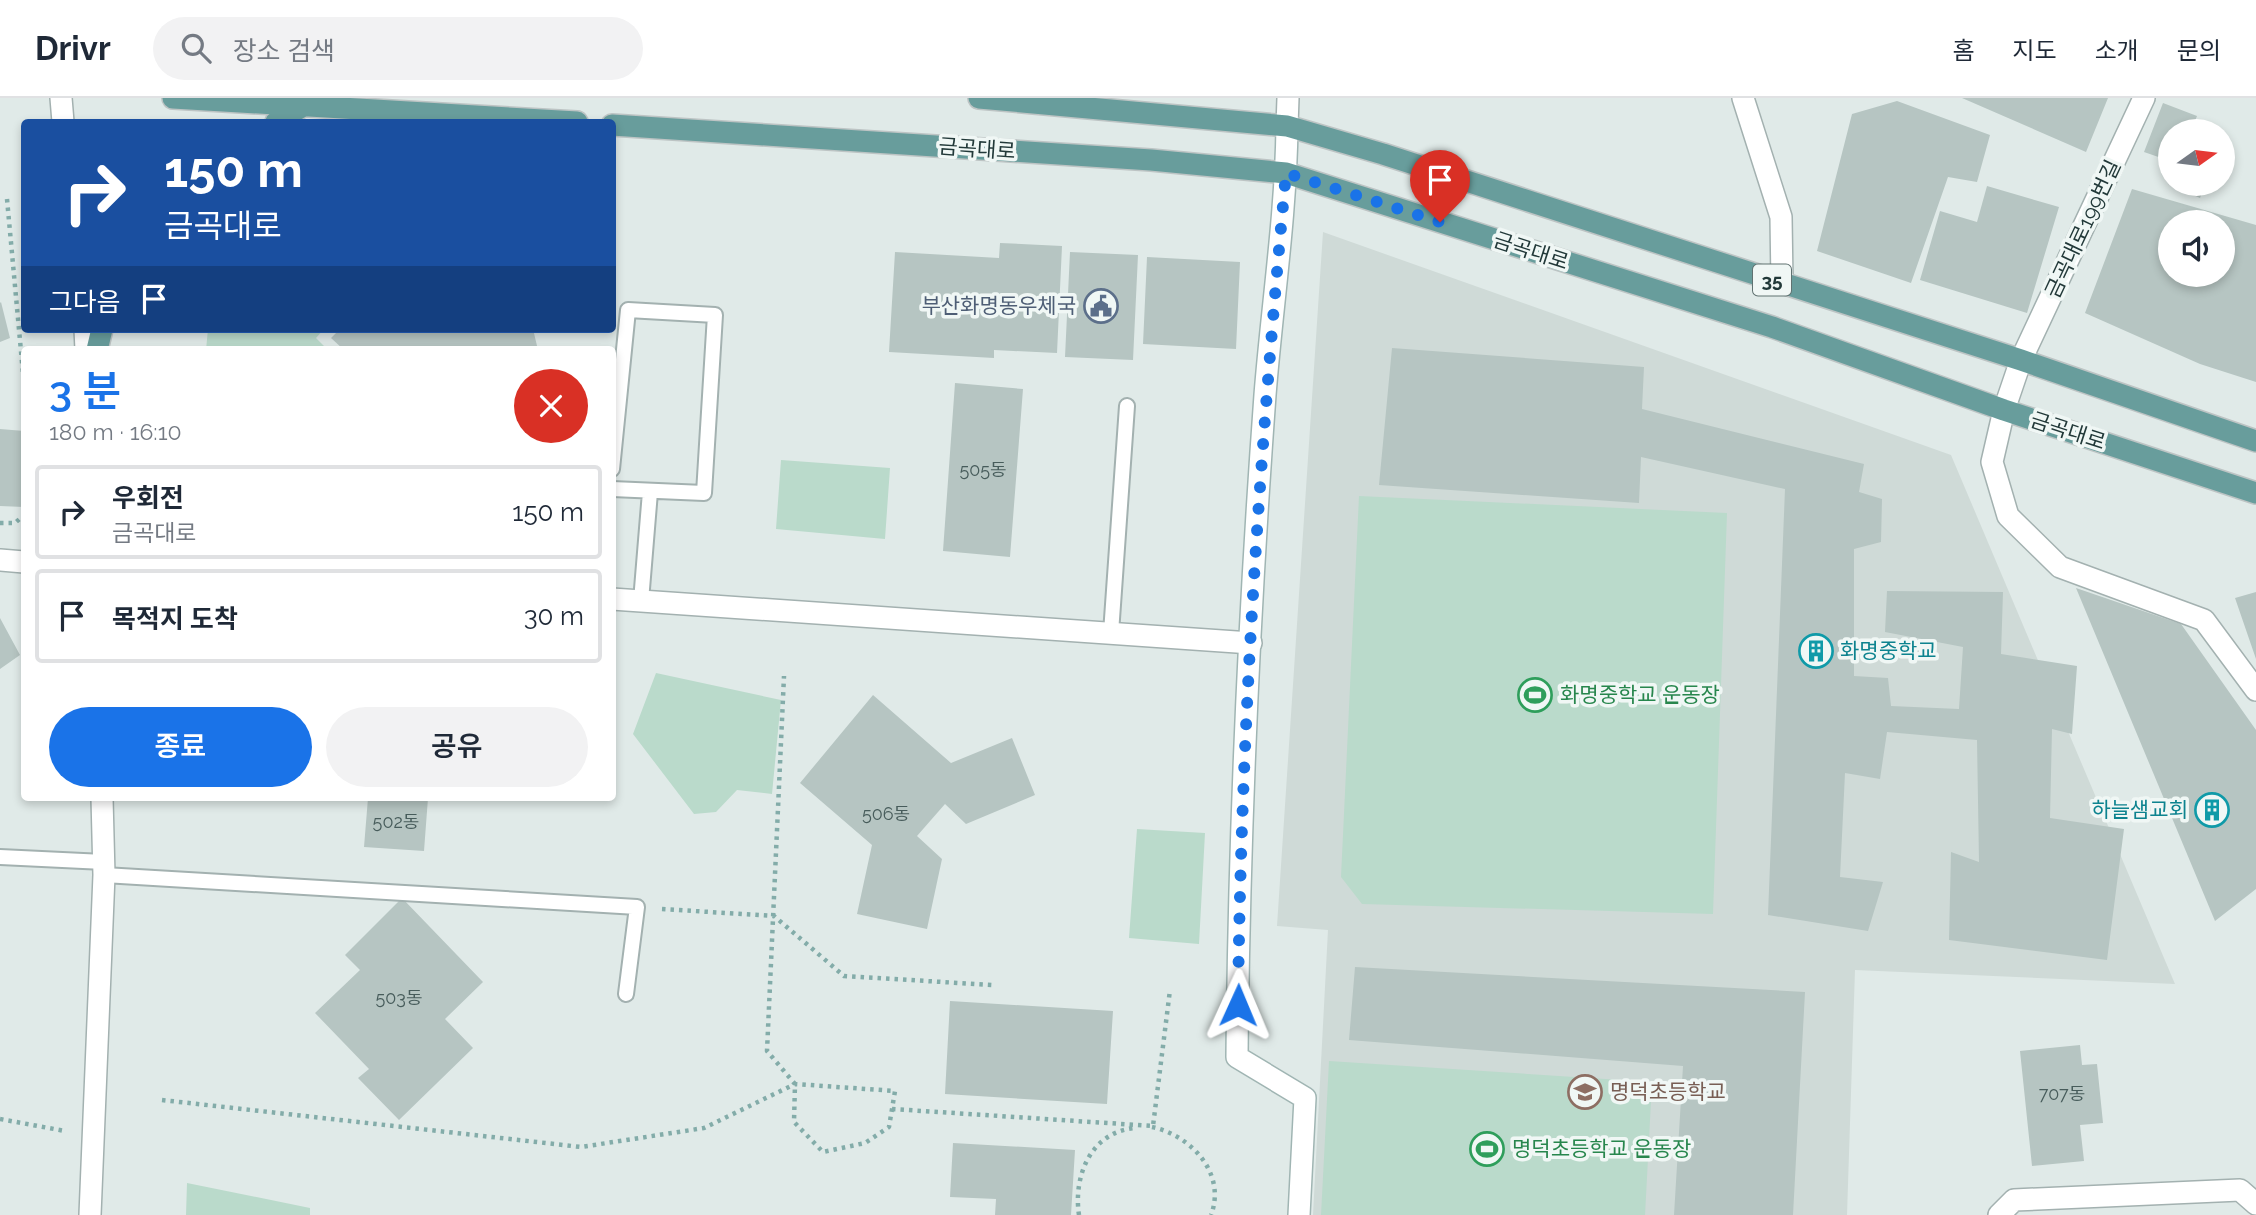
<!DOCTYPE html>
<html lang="ko">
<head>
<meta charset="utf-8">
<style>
  :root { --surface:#fff; --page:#f2f2f3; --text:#1f2937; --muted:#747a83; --line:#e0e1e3; --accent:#1a73e8 }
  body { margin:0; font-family:Raleway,"Noto Sans KR",sans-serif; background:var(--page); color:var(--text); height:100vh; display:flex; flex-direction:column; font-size:26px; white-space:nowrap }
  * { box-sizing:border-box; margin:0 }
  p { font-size:23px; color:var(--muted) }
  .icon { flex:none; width:38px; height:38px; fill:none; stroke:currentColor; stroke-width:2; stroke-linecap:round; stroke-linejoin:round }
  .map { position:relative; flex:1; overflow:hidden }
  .sheet { position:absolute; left:21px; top:248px; width:595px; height:455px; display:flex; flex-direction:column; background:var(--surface); border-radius:7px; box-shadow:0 4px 10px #0003 }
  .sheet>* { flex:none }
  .hud { position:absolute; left:21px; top:21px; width:595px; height:214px; border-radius:7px; box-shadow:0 4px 10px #0003; background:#1a4fa0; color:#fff; overflow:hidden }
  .needle { width:46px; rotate:76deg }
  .controls { position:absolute; left:2158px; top:21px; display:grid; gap:14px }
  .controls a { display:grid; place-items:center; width:77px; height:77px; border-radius:50%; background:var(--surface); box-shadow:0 4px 10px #0003; font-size:35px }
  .pin { position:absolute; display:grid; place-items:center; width:60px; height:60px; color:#fff; margin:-72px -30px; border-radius:50% 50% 50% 0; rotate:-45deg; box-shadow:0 0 7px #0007 }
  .pin .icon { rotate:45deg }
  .me { position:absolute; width:77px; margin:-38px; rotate:1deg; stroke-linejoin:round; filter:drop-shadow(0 0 5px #0008) }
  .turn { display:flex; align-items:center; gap:24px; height:147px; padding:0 28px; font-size:32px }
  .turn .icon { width:91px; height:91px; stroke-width:2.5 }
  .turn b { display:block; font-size:49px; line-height:60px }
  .then { display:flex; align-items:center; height:66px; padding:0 28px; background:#0003; gap:14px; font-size:26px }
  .round { display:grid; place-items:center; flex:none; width:74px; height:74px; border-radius:37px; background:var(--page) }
  .head { display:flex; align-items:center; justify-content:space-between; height:119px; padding:0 28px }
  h1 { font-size:42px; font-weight:600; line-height:52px; color:var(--accent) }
  .action { display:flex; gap:14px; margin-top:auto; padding:14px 28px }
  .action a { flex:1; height:80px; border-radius:42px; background:var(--accent); color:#fff; font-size:28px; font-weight:600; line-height:80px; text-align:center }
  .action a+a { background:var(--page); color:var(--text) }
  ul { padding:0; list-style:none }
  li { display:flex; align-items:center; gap:21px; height:94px; margin:0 14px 10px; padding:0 14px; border:4px solid var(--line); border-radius:7px }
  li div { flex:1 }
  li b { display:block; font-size:26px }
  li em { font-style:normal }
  header { display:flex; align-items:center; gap:42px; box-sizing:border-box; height:98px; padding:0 35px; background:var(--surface); border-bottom:2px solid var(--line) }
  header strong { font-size:33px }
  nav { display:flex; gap:38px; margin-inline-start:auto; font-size:24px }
  .search { width:490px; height:63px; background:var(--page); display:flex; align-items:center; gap:18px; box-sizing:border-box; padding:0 24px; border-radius:38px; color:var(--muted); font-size:26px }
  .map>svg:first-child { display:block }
</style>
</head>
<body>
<header>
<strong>Drivr</strong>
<div class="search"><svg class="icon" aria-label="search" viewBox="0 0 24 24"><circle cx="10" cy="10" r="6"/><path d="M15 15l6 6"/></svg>장소 검색</div>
<nav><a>홈</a><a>지도</a><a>소개</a><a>문의</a></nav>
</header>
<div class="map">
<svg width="2256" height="1117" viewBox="0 0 2256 1117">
  <rect width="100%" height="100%" fill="#e0eae8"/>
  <path fill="#cfdad7" d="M1323 134 1951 357 2175 886 1855 872 1847 1117H1313L1328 832 1277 828Z"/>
  <path fill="#badacb" d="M208 231H324L316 240 328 252H206Z
    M781 362 890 370 885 441 776 431Z
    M1359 398 1727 415 1713 816 1362 806 1341 779Z
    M656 575 781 602 772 696 737 692 716 714 694 716 633 636Z
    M1137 731 1205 735 1199 846 1129 840Z
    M1329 963 1652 984 1645 1117H1321Z
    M187 1085 310 1110V1117H186Z"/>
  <path fill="#b6c5c2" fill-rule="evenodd" d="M1962 0H2108L2086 54Z
    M1897 3 1990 37 1977 84 1948 79 1911 185 1817 153 1852 16Z
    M2163 5 2197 18 2195 23 2219 33H2170V63L2144 54Z
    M2168 86H2205L2200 100Z
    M1987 88 2059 109 2027 215 1920 182 1940 113 1977 124Z
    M2132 91 2256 127V284L2200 266 2085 215ZM2170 124H2222V177H2170Z
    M1000 145 1062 148 1057 255 994 252V260L889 254 895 154 999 160Z
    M1070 154 1138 157 1133 262 1065 259Z
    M1147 159 1240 164 1236 251 1143 246Z
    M1 204 10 240 0 244V205Z
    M340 231H533L538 252H344L331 240Z
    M1392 250 1644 269 1642 311 1864 366 1859 394 1882 401 1881 444 1854 451V578L1888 580 1891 608 1959 611 1963 549 1885 534 1887 493 2003 494 2001 556 2077 568 2072 636 2052 631 2050 720 2124 731 2107 862 1949 842 1951 754 1979 764 1977 642 1887 634 1880 681 1845 675 1840 779 1883 784 1868 833 1768 817 1785 391 1641 359 1639 405 1379 387Z
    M955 285 1023 291 1010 459 943 453Z
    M0 331 24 333V409L0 408Z
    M2076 490 2181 526 2256 632V791L2215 823Z
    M2256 494V561L2235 500Z
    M0 520 20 557 0 571Z
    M873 597 951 665 1012 640 1035 697 966 726 945 706 917 738 942 761 927 831 857 816 872 747 800 685Z
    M368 700H428L424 753 364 749Z
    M402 800 483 884 445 921 473 950 399 1022 358 980 369 971 315 915 360 872 345 857Z
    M1355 869 1805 894 1793 1117H1674L1683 968 1349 942Z
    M950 903 1113 913 1107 1006 945 996Z
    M2080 947 2082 967 2097 966 2103 1025 2080 1027 2084 1063 2032 1068 2020 953Z
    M953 1045 1075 1052 1071 1117H995L996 1101 950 1099Z"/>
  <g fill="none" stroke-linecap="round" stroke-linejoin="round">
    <g stroke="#a3b1b0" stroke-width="18">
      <path id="lane" d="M612 371 628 212 715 217 704 395 612 391
        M641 503 650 394
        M1111 535 1127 308
        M0 759 104 764
        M104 777 637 809 626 896"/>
    </g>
    <g stroke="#a3b1b0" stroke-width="24">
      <path id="street" d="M61 0 63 24
        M1743 0 1781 119 1782 185
        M2144 0 2021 262 2004 312 1992 364 2008 418 2060 469 2204 522 2256 592
        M1287 28 1288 0
        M85 231 86 252
        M0 462 24 464
        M612 501 1251 545
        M90 1117 104 777 102 700
        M1999 1117 2014 1102 2240 1092 2256 1106"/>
    </g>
    <g stroke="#a0b5b3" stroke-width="24">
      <path id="secondary" d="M1287 28C1286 118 1272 208 1265 297 1249 517 1239 738 1237 959L1305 1000 1299 1117"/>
    </g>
    <g stroke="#bdc4c4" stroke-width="24">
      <path id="primary" d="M173 0 577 24
        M979 0 1287 28 1383 56 2021 262 2256 343
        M276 24 305 7
        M612 27 1151 62 1286 75 1772 229 2004 312 2256 395
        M97 252 102 231"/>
    </g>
    <path stroke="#83aca9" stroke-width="4.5" stroke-dasharray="3.5 5" stroke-linecap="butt" d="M7 101 24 286
      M0 425H15L24 417
      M662 811 774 818 844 878 992 887
      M162 1002 581 1049 704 1030 795 986 895 993 889 1029 865 1045 823 1054 794 1024 795 986 767 953 784 578
      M892 1011 1153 1028 1170 892
      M0 1021 65 1033
      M1152 1029C1190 1037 1227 1075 1211 1117
      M1079 1117C1073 1078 1091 1033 1136 1030"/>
    <use href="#lane" stroke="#fff" stroke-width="14"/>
    <use href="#street" stroke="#fff" stroke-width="21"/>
    <use href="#secondary" stroke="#fff" stroke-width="21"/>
    <use href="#primary" stroke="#689d9c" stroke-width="21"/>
  </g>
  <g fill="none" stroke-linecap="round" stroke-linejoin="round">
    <path stroke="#1a73e8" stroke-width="12" stroke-dasharray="0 21.6" d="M1238 907C1241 629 1260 352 1286 75L1440 124"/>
  </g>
  <defs>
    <g id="civic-ring" transform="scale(1.75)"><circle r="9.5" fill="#f0f7f5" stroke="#5c6f8a" stroke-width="1.5"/><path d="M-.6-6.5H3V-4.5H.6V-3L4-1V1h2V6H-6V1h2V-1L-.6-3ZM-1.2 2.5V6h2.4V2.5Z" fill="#5c6f8a"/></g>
    <g id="building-ring" transform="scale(1.75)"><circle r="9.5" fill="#f0f7f5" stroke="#0f9aa8" stroke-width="1.5"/><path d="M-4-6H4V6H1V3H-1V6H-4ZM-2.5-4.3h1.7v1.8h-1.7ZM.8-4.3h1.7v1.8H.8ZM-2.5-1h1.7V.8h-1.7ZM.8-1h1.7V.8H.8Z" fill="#0f9aa8"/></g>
    <g id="stadium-ring" transform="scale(1.75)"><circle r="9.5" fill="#f0f7f5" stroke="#2e9e5b" stroke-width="1.5"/><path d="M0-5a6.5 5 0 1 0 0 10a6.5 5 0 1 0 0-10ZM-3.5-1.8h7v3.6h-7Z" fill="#2e9e5b"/></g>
    <g id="school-ring" transform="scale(1.75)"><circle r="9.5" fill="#f0f7f5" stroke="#8d6e63" stroke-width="1.5"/><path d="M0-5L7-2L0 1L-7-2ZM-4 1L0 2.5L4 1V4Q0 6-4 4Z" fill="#8d6e63"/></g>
  </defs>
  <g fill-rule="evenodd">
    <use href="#civic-ring" x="1101" y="208"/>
    <use href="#building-ring" x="1816" y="553"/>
    <use href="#stadium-ring" x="1535" y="597"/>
    <use href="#building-ring" x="2212" y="712"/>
    <use href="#school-ring" x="1585" y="994"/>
    <use href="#stadium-ring" x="1487" y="1051"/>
  </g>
  <g text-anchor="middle" stroke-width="7" stroke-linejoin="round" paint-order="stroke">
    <g font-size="18" fill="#475c5b">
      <text x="983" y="378">505동</text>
      <text x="886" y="722">506동</text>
      <text x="396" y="730">502동</text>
      <text x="399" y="906">503동</text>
      <text x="2062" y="1002">707동</text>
    </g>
    <rect fill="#f0f7f5" stroke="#607271" stroke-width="2" x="1753" y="166.5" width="38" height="31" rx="5"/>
    <g font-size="19" font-weight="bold" fill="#223939">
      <text x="1772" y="189">35</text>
    </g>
    <g font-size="21" fill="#223939" stroke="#f0f7f5">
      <text transform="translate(977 51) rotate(4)" y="7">금곡대로</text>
      <text transform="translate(2083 131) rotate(-65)" y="7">금곡대로199번길</text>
      <text transform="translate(1531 153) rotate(18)" y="7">금곡대로</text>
      <text transform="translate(2068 333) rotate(18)" y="7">금곡대로</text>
    </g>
    <g font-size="21" fill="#4e5e75" stroke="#f0f7f5" text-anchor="end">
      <text x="1076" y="215">부산화명동우체국</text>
    </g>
    <g font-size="21" fill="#0d838f" stroke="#f0f7f5" text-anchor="start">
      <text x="1840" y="560">화명중학교</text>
      <text x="2188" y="719" text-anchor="end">하늘샘교회</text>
    </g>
    <g font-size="21" fill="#27864d" stroke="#f0f7f5" text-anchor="start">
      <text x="1560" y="604">화명중학교 운동장</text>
      <text x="1512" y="1058">명덕초등학교 운동장</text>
    </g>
    <g font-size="21" fill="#785e54" stroke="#f0f7f5" text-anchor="start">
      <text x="1610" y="1001">명덕초등학교</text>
    </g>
  </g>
</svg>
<div class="controls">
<a><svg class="needle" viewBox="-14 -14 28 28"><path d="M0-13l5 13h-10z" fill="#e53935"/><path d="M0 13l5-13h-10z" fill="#747a83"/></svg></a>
<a><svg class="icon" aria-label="sound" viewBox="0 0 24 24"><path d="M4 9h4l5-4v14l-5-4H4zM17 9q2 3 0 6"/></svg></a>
</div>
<div class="pin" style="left:1440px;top:124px;background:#d93025"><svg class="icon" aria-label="arrive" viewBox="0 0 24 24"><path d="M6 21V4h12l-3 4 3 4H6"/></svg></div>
<svg class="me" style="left:1238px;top:907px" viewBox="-20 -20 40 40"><path d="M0-17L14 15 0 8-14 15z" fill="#1a73e8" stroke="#fff" stroke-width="4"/></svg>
<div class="hud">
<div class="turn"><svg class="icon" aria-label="right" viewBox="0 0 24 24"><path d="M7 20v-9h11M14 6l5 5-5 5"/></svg><div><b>150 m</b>금곡대로</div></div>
<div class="then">그다음<svg class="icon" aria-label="arrive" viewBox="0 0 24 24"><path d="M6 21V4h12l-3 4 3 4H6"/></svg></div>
</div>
<section class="sheet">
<div class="head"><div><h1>3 분</h1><p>180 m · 16:10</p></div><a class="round" style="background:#d93025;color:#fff"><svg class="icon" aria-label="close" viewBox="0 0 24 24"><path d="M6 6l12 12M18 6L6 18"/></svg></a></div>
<ul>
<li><svg class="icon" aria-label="right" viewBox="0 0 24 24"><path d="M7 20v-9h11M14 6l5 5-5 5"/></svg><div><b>우회전</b><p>금곡대로</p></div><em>150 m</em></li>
<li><svg class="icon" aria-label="arrive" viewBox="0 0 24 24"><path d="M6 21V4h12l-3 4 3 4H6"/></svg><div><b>목적지 도착</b></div><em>30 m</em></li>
</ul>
<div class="action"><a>종료</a><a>공유</a></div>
</section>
</div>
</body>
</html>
